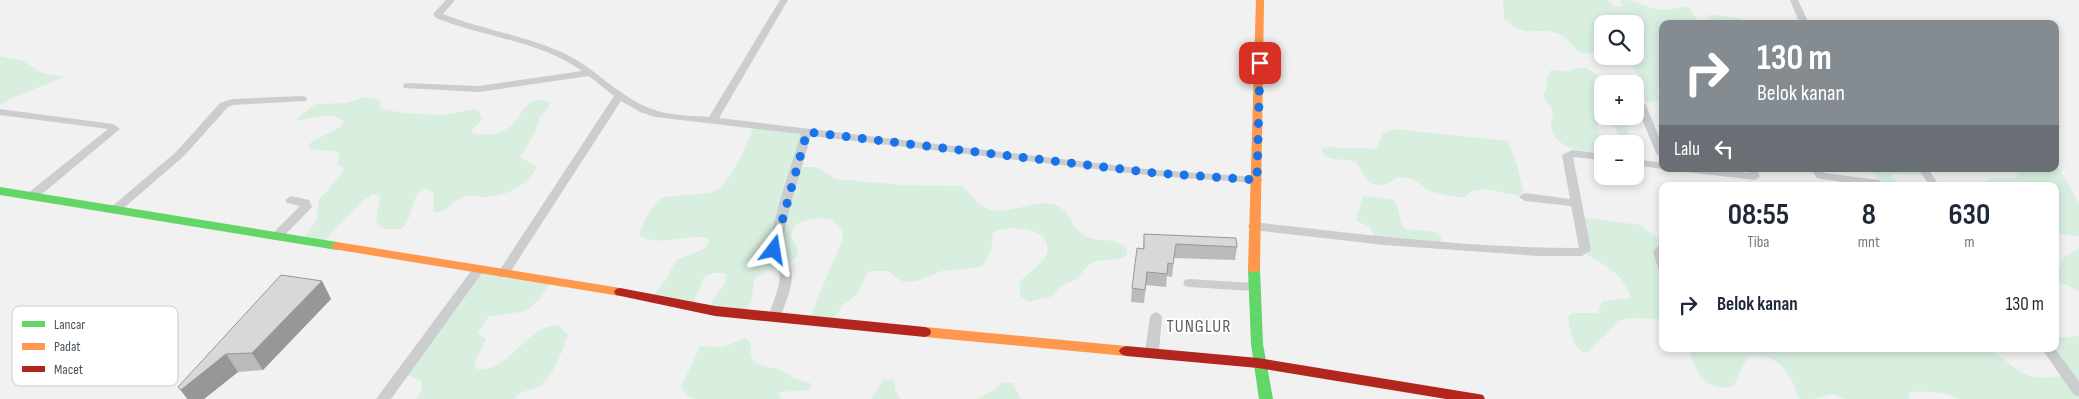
<!DOCTYPE html>
<html lang="id">
<head>
<meta charset="utf-8">
<style>
  :root { --surface:#fff; --page:#f6f6f7; --text:#1f2937; --muted:#747a83 }
  body { margin:0; font-family:"Sofia Sans Condensed",sans-serif; background:var(--page); color:var(--text); height:100vh; display:flex; flex-direction:column; font-size:19px; white-space:nowrap }
  * { box-sizing:border-box; margin:0 }
  p { font-size:16px; color:var(--muted) }
  .icon { flex:none; width:28px; height:28px; fill:none; stroke:currentColor; stroke-width:2; stroke-linecap:round; stroke-linejoin:round }
  .map { position:relative; flex:1; overflow:hidden }
  .side { position:absolute; left:1659px; top:182px; width:400px; height:170px; display:flex; flex-direction:column; background:var(--surface); border-radius:10px; box-shadow:0 2px 8px #0003 }
  .side>* { flex:none }
  .banner { position:absolute; left:1659px; top:20px; width:400px; height:152px; border-radius:10px; box-shadow:0 2px 8px #0003; background:#848b91; color:#fff; overflow:hidden }
  .fabs { position:absolute; left:1594px; top:15px; display:grid; gap:10px }
  .fabs a { display:grid; place-items:center; width:50px; height:50px; border-radius:10px; background:var(--surface); box-shadow:0 2px 8px #0003; font-size:25px }
  .pin { position:absolute; display:grid; place-items:center; width:42px; height:42px; color:#fff; margin:-21px; border-radius:10px; box-shadow:0 2px 8px #0006 }
  .me { position:absolute; width:55px; margin:-28px; rotate:14deg; stroke-linejoin:round; filter:drop-shadow(0 0 4px #0008) }
  .turn { display:flex; align-items:center; gap:18px; height:105px; padding:0 15px; font-size:22px }
  .turn .icon { width:65px; height:65px; stroke-width:2.5 }
  .turn b { display:block; font-size:35px; line-height:42px }
  .then { display:flex; align-items:center; height:48px; padding:0 15px; background:#0003; gap:10px; font-size:19px }
  .eta { display:flex; justify-content:space-evenly; align-items:center; height:85px; text-align:center }
  .eta b { font-size:30px; font-weight:700; line-height:35px }
  ul { padding:0; list-style:none }
  li { display:flex; align-items:center; gap:15px; height:75px; padding:0 15px }
  li div { flex:1 }
  li b { display:block; font-size:19px }
  li em { font-style:normal }
  .map>svg:first-child { display:block }
</style>
</head>
<body>
<div class="map">
<svg width="2079" height="399" viewBox="0 0 2079 399">
  <rect width="100%" height="100%" fill="#f2f1f1"/>
  <path fill="#d8efe0" d="M1503 0H1608C1611 5 1616 8 1622 6L1621 0C1638 0 1646 8 1661 10 1672 11 1678 4 1690 8L1699 24H1662V85L1657 87 1660 101 1647 102 1635 97 1637 76 1631 56H1635V24H1602V51C1566 60 1579 39 1556 33 1533 27 1528 39 1504 19Z
    M1712 15 1739 18 1748 24H1708L1709 16Z
    M0 56 23 61 42 73 65 77 14 97 0 105Z
    M1579 68H1587L1596 74 1598 79 1594 84 1595 89 1602 94V102L1600 105 1602 116H1620L1627 127 1629 137 1621 138 1612 123 1600 121 1597 123 1602 148 1598 154C1581 151 1551 147 1551 125 1551 121 1553 117 1553 113 1552 106 1545 102 1543 95 1549 88 1545 78 1551 70L1568 71Z
    M365 97 381 100 380 108 402 113 444 115 474 109 479 111 482 119 472 130V133C485 136 500 135 510 126 522 118 527 91 549 102V106L540 117 534 135 520 157 537 167C528 185 506 197 486 197 478 198 471 194 463 197 454 201 447 210 437 213L433 212 434 194 425 188C409 197 415 218 401 229H385L379 227 376 220 380 196 373 194 363 201 321 244 302 240 316 221 319 200 344 171 343 167 338 166 339 152 309 149V144C319 135 337 132 344 122 335 112 313 117 302 120H297V118L315 104 346 103Z
    M754 126 807 132 801 167H817L835 179 903 185 961 186C970 191 974 203 984 207 1007 219 1032 197 1056 205 1071 211 1072 231 1088 237 1102 243 1116 236 1127 249V254C1120 263 1103 258 1094 262 1087 265 1085 270 1080 275 1071 286 1061 280 1054 296L1029 302 1020 296 1019 283C1026 273 1041 267 1046 255 1056 227 1008 224 993 233L991 251 982 267 942 271 917 281 908 282 901 281 888 271H871L867 273 856 295 843 305 834 319 810 321 812 312 843 238 841 229 833 220C818 216 805 219 793 227L791 237 798 249 797 256 789 263 755 277 751 302 744 314 715 311 711 303 724 284 726 275 724 273H713L704 277 693 306 652 298 665 281 676 260 704 249 709 242 707 238C690 233 652 249 639 234 644 221 651 205 663 197L711 193C731 185 746 146 754 126Z
    M1395 129 1508 141 1516 162 1525 197 1486 189 1472 191 1465 197H1454L1429 191 1413 179 1401 177C1395 178 1392 182 1386 184 1367 190 1365 175 1357 163 1344 156 1331 165 1321 151L1323 148 1329 147 1376 149 1383 133Z
    M2055 162 2079 203V237L2055 233V186H1978L1979 183 1992 178H2016L2019 176 2013 169H2055Z
    M1853 169H1923L1928 175 1894 174 1891 177 1906 186H1885L1874 173Z
    M1364 196 1391 199C1402 206 1397 220 1405 229L1436 232 1440 234 1442 242 1375 237 1370 227 1356 221 1362 198Z
    M1579 217 1641 225 1657 238 1662 236V249L1659 252 1662 263V319L1629 318 1618 321C1609 334 1596 340 1589 352 1573 355 1569 328 1568 316L1572 313H1598L1602 301 1631 298C1625 275 1601 262 1582 252Z
    M2079 248V292L2066 284 2055 282V271H2058L2064 257Z
    M478 270 551 282 539 300 526 311 489 317 478 332 486 339 475 361 476 369C511 372 525 326 558 325L568 335C562 351 554 377 538 387 530 392 520 389 515 399H416L421 392 422 381 402 373Z
    M2079 336V399H1961C1945 393 1928 390 1911 392L1908 396 1909 399H1846L1833 394 1813 399H1799C1791 374 1777 349 1747 358L1734 385C1708 396 1694 369 1689 349H1987C2025 369 2017 384 2067 375L2048 349H2055V338Z
    M746 338 751 343C748 369 763 364 781 370 786 372 790 377 795 379 800 380 805 381 810 383L812 386 808 390 781 392 779 395 782 399H694L686 395 681 387 700 346 723 347Z
    M894 379 895 390 901 399H871L883 380Z
    M1003 382 1013 383 1021 399H976L994 390Z"/>
  <g fill="none" stroke-linecap="round" stroke-linejoin="round">
    <path fill="#cbcdcf" fill-rule="evenodd" d="M446 0H455L443 14C481 29 521 35 559 51 593 65 616 95 649 108 667 116 690 115 709 117L780 0H788L719 118 1155 170 1257 177 1263 180 1257 183 1155 176 811 136 791 203 780 250C780 259 789 262 791 271 795 282 784 306 780 318L778 321H770L768 318C771 308 783 281 779 271 776 262 768 260 768 250L779 203 801 134 655 117 640 112 621 101 507 277H499L497 274 499 271 614 96 589 76 479 92 404 88 403 86 404 84 408 83 479 86 582 71C540 41 483 37 436 18L433 14Z
      M1790 0H1798L1809 24H1800Z
      M302 96 306 97 307 99 306 101 233 105 228 107 184 156 119 212H111L109 209 176 152 220 103 232 99Z
      M1641 102 1646 105 1662 144V158L1657 155 1636 105Z
      M0 109 113 124 120 129 36 199 32 200 26 196 28 193 108 129 0 115Z
      M1572 150 1602 154V160L1573 157 1591 250 1582 256H1539L1384 245 1253 230 1247 226 1253 222C1361 234 1470 248 1579 248L1571 206 1525 201 1519 197 1525 193 1570 199 1562 155Z
      M1635 159 1662 163V169H1664H1662L1635 165Z
      M1682 169H1714L1748 173 1747 169H1757L1760 177 1755 180 1687 172Z
      M1811 169H1821L1824 173 1879 180 1885 184 1883 186H1870L1821 179 1817 178Z
      M1918 169H1928L1940 186H1930Z
      M291 196 309 200 312 207 281 239H273L271 236 273 233 300 206 287 203 285 200Z
      M1662 245V269L1658 268 1653 252 1658 246Z
      M478 266 482 267 484 270 482 273 391 399H376L474 267Z
      M1189 279 1253 283 1257 284 1259 287 1257 290 1253 291 1189 287 1185 286 1183 283 1185 280Z
      M1156 312 1160 314 1162 317 1159 351 1157 354 1152 356 1147 354 1145 351 1150 317 1152 314Z
      M2042 349H2055L2079 381V396L2074 395Z"/>
    <path fill="#63d668" fill-rule="evenodd" d="M0 187 337 242 343 246 337 250 0 195Z
      M1254 265 1258 266 1260 269 1263 344 1273 399H1259L1251 344 1248 269 1250 266Z"/>
    <path fill="#ff974d" fill-rule="evenodd" d="M1256 0H1264L1260 269 1258 272H1250L1248 269Z
      M337 242 620 288 624 289 626 292 624 295 620 296 333 249 331 246Z
      M925 327 1126 346 1131 348 1133 351 1131 354 1126 356 925 337 920 335 919 332 920 329Z"/>
    <path fill="#b3261e" fill-rule="evenodd" d="M620 288 715 306 925 327 930 329 931 332 930 335 925 337 715 316 616 295 614 292 616 289Z
      M1126 346 1258 358 1478 394 1483 395 1485 399H1446L1258 368 1126 356 1121 354 1119 351 1121 348Z"/>
  </g>
  <path fill="#bababb" d="M1144 234 1237 247 1235 260 1174 258 1172 277 1167 276 1166 287 1146 285 1144 303 1131 302 1132 288 1143 249Z
    M322 281 331 299 263 370 238 372 204 399H187L178 387Z"/>
  <path fill="#979799" d="M322 281 331 299 263 370 252 353Z
    M226 354 238 372 204 399H188L181 390Z"/>
  <path fill="#d8d8da" stroke="#979799" d="M1144 234 1236 238 1237 247 1176 244 1173 264 1168 263 1167 274 1147 272 1145 290 1132 288 1137 248 1144 249Z
    M281 275 322 281 252 353 226 354 181 390 178 387Z"/>
  <g fill="none" stroke-linecap="round" stroke-linejoin="round">
    <path stroke="#1a73e8" stroke-width="9" stroke-dasharray="0 16.2" d="M774 250 807 132 1155 173 1257 180 1260 63"/>
  </g>
  <g text-anchor="middle" stroke-width="4" stroke-linejoin="round" paint-order="stroke">
    <g font-size="18" letter-spacing="1" fill="#5d6165" stroke="#fff">
      <text x="1199" y="332">TUNGLUR</text>
    </g>
  </g>
  <rect x="12" y="306" width="166" height="80" rx="8" fill="#fff" stroke="#c8ccce" stroke-width="1"/>
  <rect x="22" y="321" width="23" height="6" fill="#63d668"/>
  <rect x="22" y="343" width="23" height="7" fill="#ff974d"/>
  <rect x="22" y="366" width="23" height="6" fill="#b3261e"/>
  <g font-size="14" fill="#49545d">
    <text x="54" y="329">Lancar</text>
    <text x="54" y="351">Padat</text>
    <text x="54" y="374">Macet</text>
  </g>
</svg>
<div class="fabs">
<a><svg class="icon" aria-label="search" viewBox="0 0 24 24"><circle cx="10" cy="10" r="6"/><path d="M15 15l6 6"/></svg></a>
<a>+</a>
<a>−</a>
</div>
<div class="pin" style="left:1260px;top:63px;background:#d93025"><svg class="icon" aria-label="arrive" viewBox="0 0 24 24"><path d="M6 21V4h12l-3 4 3 4H6"/></svg></div>
<svg class="me" style="left:774px;top:250px" viewBox="-20 -20 40 40"><path d="M0-17L14 15 0 8-14 15z" fill="#1a73e8" stroke="#fff" stroke-width="4"/></svg>
<div class="banner">
<div class="turn"><svg class="icon" aria-label="right" viewBox="0 0 24 24"><path d="M7 20v-9h11M14 6l5 5-5 5"/></svg><div><b>130 m</b>Belok kanan</div></div>
<div class="then">Lalu<svg class="icon" aria-label="left" viewBox="0 0 24 24"><path d="M17 20v-9H6M10 6l-5 5 5 5"/></svg></div>
</div>
<section class="side">
<div class="eta">
<div><b>08:55</b><p>Tiba</p></div>
<div><b>8</b><p>mnt</p></div>
<div><b>630</b><p>m</p></div>
</div>
<ul>
<li><svg class="icon" aria-label="right" viewBox="0 0 24 24"><path d="M7 20v-9h11M14 6l5 5-5 5"/></svg><div><b>Belok kanan</b></div><em>130 m</em></li>
</ul>
</section>
</div>
</body>
</html>
